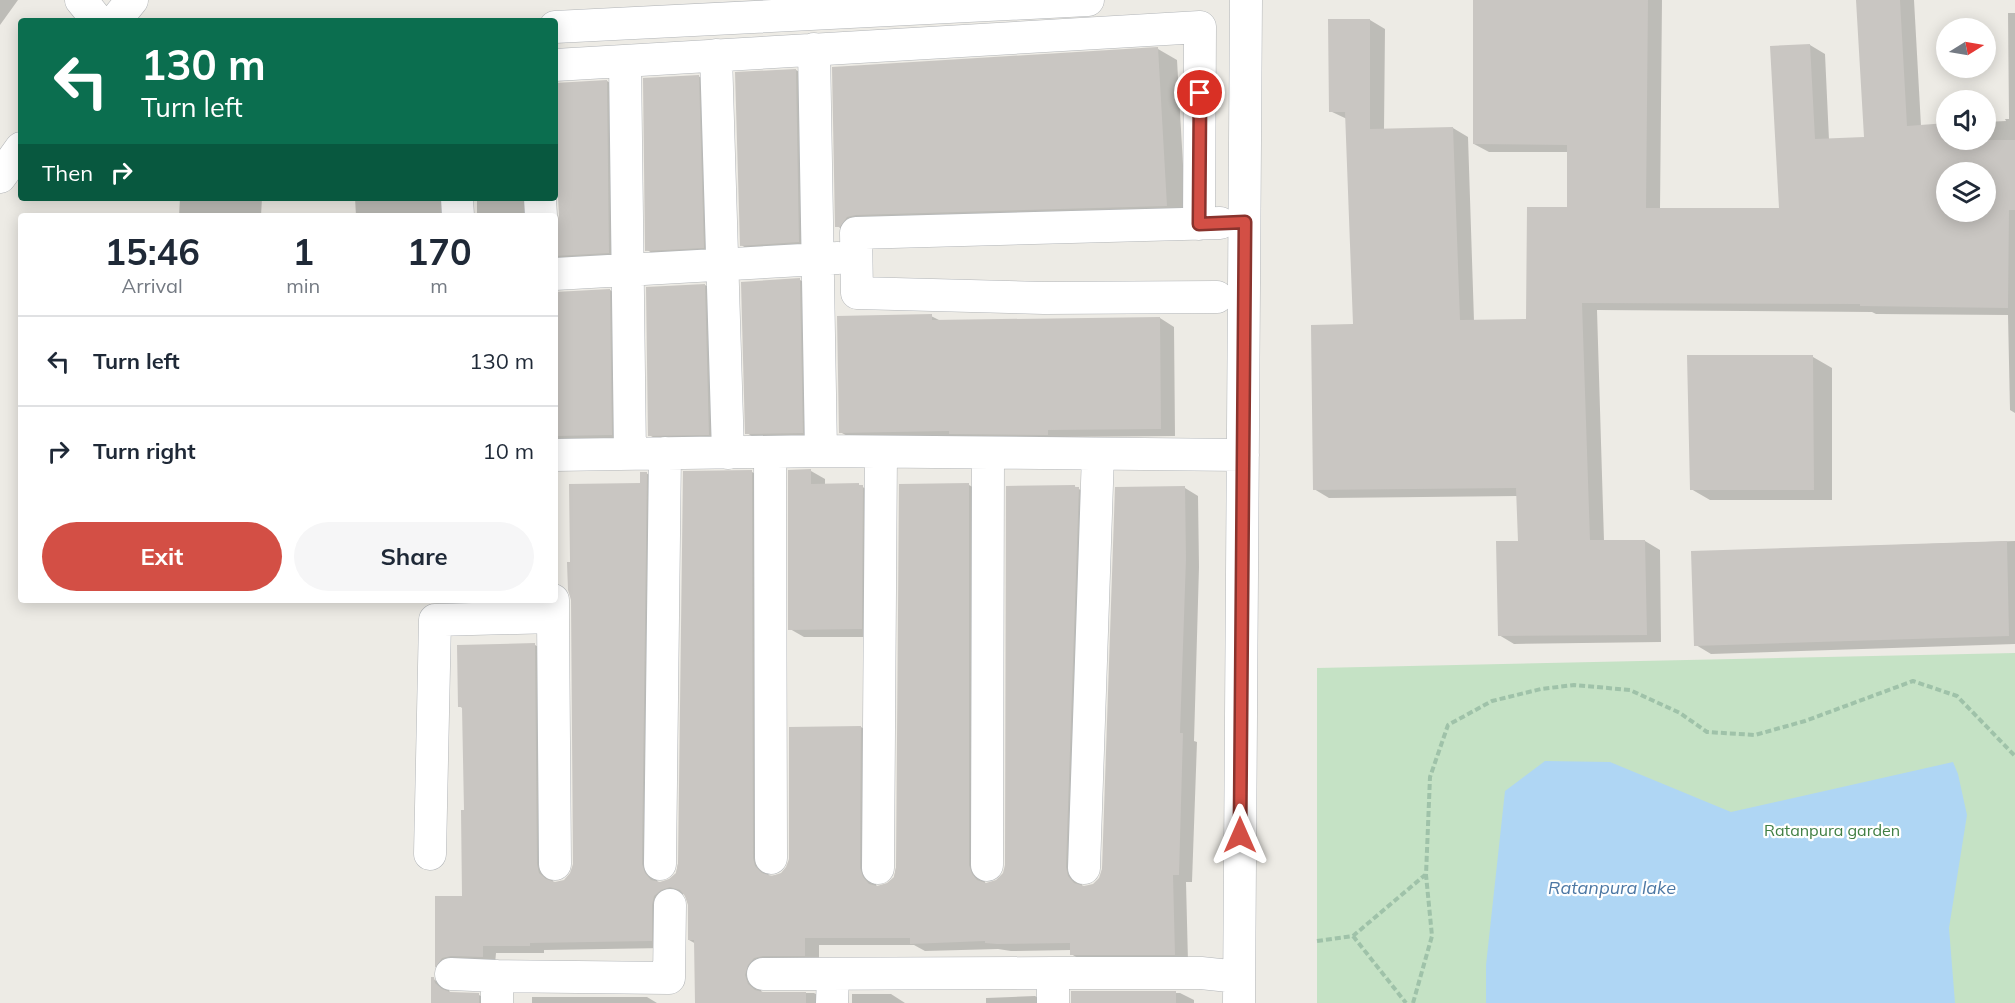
<!DOCTYPE html>
<html lang="en">
<head>
<meta charset="utf-8">
<style>
  :root { --surface:#fff; --page:#f6f6f7; --text:#1f2937; --muted:#747a83; --line:#e0e1e3; --accent:#d34f45 }
  body { margin:0; font-family:Mulish,sans-serif; background:var(--page); color:var(--text); height:100vh; display:flex; flex-direction:column; font-size:22px; white-space:nowrap }
  * { box-sizing:border-box; margin:0 }
  p { font-size:20px; color:var(--muted) }
  .icon { flex:none; width:33px; height:33px; fill:none; stroke:currentColor; stroke-width:2; stroke-linecap:round; stroke-linejoin:round }
  .map { position:relative; flex:1; overflow:hidden }
  .details { position:absolute; left:18px; top:213px; width:540px; height:390px; display:flex; flex-direction:column; background:var(--surface); border-radius:6px; box-shadow:0 3px 15px #0003 }
  .details>* { flex:none }
  .hud { position:absolute; left:18px; top:18px; width:540px; height:183px; border-radius:6px; box-shadow:0 3px 15px #0003; background:#0b6e4f; color:#fff; overflow:hidden }
  .needle { width:39px; rotate:79deg }
  .buttons { position:absolute; left:1936px; top:18px; display:grid; gap:12px }
  .buttons a { display:grid; place-items:center; width:60px; height:60px; border-radius:50%; background:var(--surface); box-shadow:0 3px 15px #0003; font-size:30px }
  .pin { position:absolute; display:grid; place-items:center; width:51px; height:51px; color:#fff; margin:-26px; border:3px solid #fff; border-radius:50%; box-shadow:0 2px 6px #0007 }
  .me { position:absolute; width:66px; margin:-33px; rotate:0deg; stroke-linejoin:round; filter:drop-shadow(0 0 4px #0008) }
  .turn { display:flex; align-items:center; gap:21px; height:126px; padding:0 24px; font-size:27px }
  .turn .icon { width:78px; height:78px; stroke-width:2.5 }
  .turn b { display:block; font-size:42px; line-height:51px }
  .then { display:flex; align-items:center; height:57px; padding:0 24px; background:#0003; gap:12px; font-size:22px }
  .eta { display:flex; justify-content:space-evenly; align-items:center; height:102px; text-align:center }
  .eta b { font-size:36px; font-weight:700; line-height:42px }
  .cta { display:flex; gap:12px; margin-top:auto; padding:12px 24px }
  .cta a { flex:1; height:69px; border-radius:36px; background:var(--accent); color:#fff; font-size:24px; font-weight:700; line-height:69px; text-align:center }
  .cta a+a { background:var(--page); color:var(--text) }
  ul { padding:0; list-style:none }
  li { display:flex; align-items:center; gap:18px; height:90px; padding:0 24px; border-top:2px solid var(--line) }
  li div { flex:1 }
  li b { display:block; font-size:22px }
  li em { font-style:normal }
  .map>svg:first-child { display:block }
</style>
</head>
<body>
<div class="map">
<svg width="2015" height="1003" viewBox="0 0 2015 1003">
  <rect width="100%" height="100%" fill="#edebe5"/>
  <path fill="#c5e2c5" d="M2015 653V1003H1317V668Z"/>
  <path fill="#afd6f4" d="M1545 761 1610 762 1731 812 1953 762 1958 774 1967 815 1949 928 1955 1003H1486V965L1505 791Z"/>
  <path fill="#0003" fill-rule="evenodd" d="M0 0H18L0 25Z
    M1474 0H1662L1660 209 1781 210 1810 45 1825 54 1829 140 1865 138 1858 0H1914L1921 126 1947 125V140H1986V122L2006 121 2005 119H2009L2008 13H2015V413L2010 410 2008 315 1876 314 1872 312 1597 310 1604 541H1645L1660 550 1661 642 1514 644 1499 635 1519 543 1518 496 1329 498 1314 489 1354 326 1347 119 1330 111 1370 20 1385 29 1384 130 1453 128 1468 137 1474 321 1528 320 1569 209V152H1489L1474 144ZM1947 172H1986V212H1947Z
    M1158 49 1177 60 1186 217 855 237 837 226 834 68Z
    M796 70 815 81 818 252 760 256 741 245Z
    M698 76 713 84 718 255 661 258 647 250Z
    M607 81 621 90 624 261 555 272V229L560 215 559 197 555 188V84Z
    M180 198H262L261 216H179Z
    M355 198H455L454 216H356Z
    M477 198H538L537 216H477Z
    M800 280 814 288 817 441 761 442 747 433Z
    M705 285 719 293 724 442 664 443 649 435Z
    M610 290 624 299 626 443 555 444V293Z
    M931 316 941 321 1160 318 1174 327 1175 436 1062 437V443L855 440 840 432Z
    M1813 357 1832 368V500H1710L1691 489Z
    M811 471 825 479V485H859L877 495 876 637H804L790 629Z
    M752 472 765 479 766 867 769 876 781 875 788 868 861 727 874 735 873 877 877 887 888 885 894 878 969 485 983 493 982 874 986 885 997 882 1004 874 1074 486 1092 497 1079 876 1083 888 1094 885 1100 879 1185 488 1198 496 1199 567 1194 741 1197 742 1192 882H1186L1188 962H1085L1071 954V950L1011 951 998 949 925 951 914 945H819V963L758 982 762 993H814L828 1001V1003H696V944L689 940 690 905 684 894 675 897 665 948 544 950V953H496L495 964 449 975 436 967V897H464L465 811 464 709 459 706 535 645 549 653 550 873 554 884 564 881 572 874 641 485 646 473 660 481 655 873 658 883 669 881 676 874Z
    M2015 541V644L1711 654 1696 645 1693 552Z
    M433 979 448 987 450 993 479 995 493 1003H433Z
    M1072 993H1180L1194 1000V1003H1072Z
    M852 994H891L905 1003H852Z
    M1035 996 1047 1003H986V998Z
    M532 997H647L657 1003H532Z"/>
  <path fill="#c9c6c2" fill-rule="evenodd" d="M1473 0H1648L1646 208H1779L1770 46 1810 44 1815 139 1864 137 1856 0H1900L1907 126 1947 123V140H2015V210H2009L2008 308 1860 306V304L1582 303 1590 540H1645L1647 635 1498 636 1496 541H1518L1516 488 1313 490 1311 325 1353 324 1345 112H1329L1328 19H1370V129L1453 127 1460 320 1526 319 1527 207H1567V145L1473 144ZM1947 172H1986V212H1947Z
    M1158 47 1167 206 856 215 847 217 840 227H835L832 67Z
    M796 69 799 242 740 246 735 72Z
    M699 75 704 248 645 251 643 78Z
    M607 80 609 253 555 256V227L559 215 558 197 555 188V83Z
    M800 278 803 433 745 434 741 282Z
    M705 284 709 435 648 436 646 287Z
    M610 289 612 435 555 436V292Z
    M932 314V320L1160 317 1161 429 1048 430V435L949 434V431L839 433 837 316Z
    M1687 355H1813L1814 490H1690Z
    M811 469V484L859 483V485H863L862 629 788 630V470Z
    M752 470 753 858 755 866 762 873 772 876 781 873 786 867 789 859V727L861 726 860 868 863 877 869 884 877 886 887 883 894 877 896 868 899 484 969 483V865L972 874 977 880 986 883 996 880 1003 873 1005 865 1006 486 1075 485V487H1079L1066 867 1068 876 1074 883 1084 886 1093 884 1099 878 1102 869 1115 487 1185 486 1186 559 1180 733H1183L1179 875H1173L1175 955H1070V943L997 944 985 943V941L910 944V938H805V956H763L754 958 748 965 745 975 748 984 755 990 763 992H806V1003H695L694 940H688V905L685 896 680 890 670 887 661 890 654 896 652 905V941L530 943V946H483V957L451 956 442 958 435 968V896H462L461 810H464L462 707H458L457 645 535 643 537 864 539 873 546 879 555 882 564 880 570 873 573 864 571 600 568 590 567 562H570L569 484 640 483V472H647L642 864 645 873 651 880 660 882 669 879 676 873 678 864 683 471Z
    M2007 541 2009 636 1694 646 1691 551Z
    M431 977H434L435 983 442 989 450 992 479 993V1003H431Z
    M1071 991H1176V1003H1071Z"/>
  <g fill="none" stroke-linecap="round" stroke-linejoin="round">
    <g stroke="#b2b5b8" stroke-width="33">
      <path id="minor" d="M81 0 98 21
        M115 21 132 0
        M555 27 1088 0
        M814 49 821 451
        M716 55 728 453
        M625 61 630 454
        M555 65 1200 27 1199 224
        M0 177 21 148
        M457 198 458 216
        M540 198 541 216
        M555 274 838 258
        M1217 297 1044 298 857 293 856 233 1220 223
        M770 452 771 858
        M555 455 821 451 1243 455
        M553 617 555 864
        M430 854 435 620 553 617V600
        M660 864 665 453
        M987 865 988 453
        M878 868 881 452
        M1084 868 1098 454
        M1053 973H1201L1239 977
        M451 974 497 976V1003
        M763 974 1053 973V1003
        M497 976 669 978 670 905
        M832 1003 833 975
        M1239 1003 1246 0"/>
    </g>
    <path stroke="#9fc2a9" stroke-width="4" stroke-dasharray="6 3" stroke-linecap="butt" d="M1353 936 1406 1003
      M1317 941 1353 936 1425 875
      M1413 1003 1432 936 1426 875 1430 777 1448 725 1492 701 1541 689 1574 685 1630 690 1680 713 1707 732 1755 735 1805 721 1913 681 1957 696 2015 756"/>
    <use href="#minor" stroke="#fff" stroke-width="32"/>
  </g>
  <g fill="none" stroke-linecap="round" stroke-linejoin="round">
    <g stroke="#89332d" stroke-width="15">
      <path id="route" d="M1200 93 1199 224 1245 222 1240 835"/>
    </g>
    <use href="#route" stroke="#d34f45" stroke-width="10"/>
  </g>
  <g text-anchor="middle" stroke-width="4.5" stroke-linejoin="round" paint-order="stroke">
    <g font-size="16" fill="#407f43" stroke="#fff">
      <text x="1832" y="836">Ratanpura garden</text>
    </g>
    <g font-size="18" font-style="italic" fill="#4d78a4" stroke="#fff">
      <text x="1612" y="894">Ratanpura lake</text>
    </g>
  </g>
</svg>
<div class="buttons">
<a><svg class="needle" viewBox="-14 -14 28 28"><path d="M0-13l5 13h-10z" fill="#e53935"/><path d="M0 13l5-13h-10z" fill="#747a83"/></svg></a>
<a><svg class="icon" aria-label="sound" viewBox="0 0 24 24"><path d="M4 9h4l5-4v14l-5-4H4zM17 9q2 3 0 6"/></svg></a>
<a><svg class="icon" aria-label="layers" viewBox="0 0 24 24"><path d="M12 4l9 5-9 5-9-5zM3 14l9 5 9-5"/></svg></a>
</div>
<div class="pin" style="left:1200px;top:93px;background:#d93025"><svg class="icon" aria-label="arrive" viewBox="0 0 24 24"><path d="M6 21V4h12l-3 4 3 4H6"/></svg></div>
<svg class="me" style="left:1240px;top:835px" viewBox="-20 -20 40 40"><path d="M0-17L14 15 0 8-14 15z" fill="#d34f45" stroke="#fff" stroke-width="4"/></svg>
<div class="hud">
<div class="turn"><svg class="icon" aria-label="left" viewBox="0 0 24 24"><path d="M17 20v-9H6M10 6l-5 5 5 5"/></svg><div><b>130 m</b>Turn left</div></div>
<div class="then">Then<svg class="icon" aria-label="right" viewBox="0 0 24 24"><path d="M7 20v-9h11M14 6l5 5-5 5"/></svg></div>
</div>
<section class="details">
<div class="eta">
<div><b>15:46</b><p>Arrival</p></div>
<div><b>1</b><p>min</p></div>
<div><b>170</b><p>m</p></div>
</div>
<ul>
<li><svg class="icon" aria-label="left" viewBox="0 0 24 24"><path d="M17 20v-9H6M10 6l-5 5 5 5"/></svg><div><b>Turn left</b></div><em>130 m</em></li>
<li><svg class="icon" aria-label="right" viewBox="0 0 24 24"><path d="M7 20v-9h11M14 6l5 5-5 5"/></svg><div><b>Turn right</b></div><em>10 m</em></li>
</ul>
<div class="cta"><a>Exit</a><a>Share</a></div>
</section>
</div>
</body>
</html>
